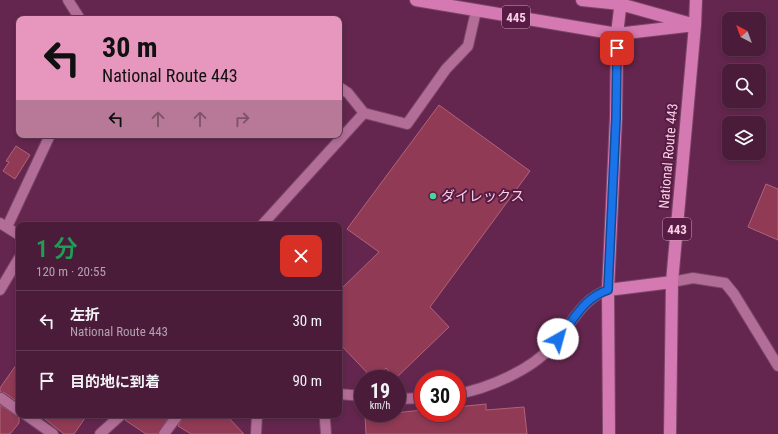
<!DOCTYPE html>
<html lang="ja">
<head>
<meta charset="utf-8">
<style>
  :root { --surface:#4b1c3a; --page:#522542; --text:#f1f3f6; --muted:#b2a1af; --line:#623a54 }
  body { margin:0; font-family:"Roboto Condensed","Noto Sans JP",sans-serif; background:var(--page); color:var(--text); height:100vh; display:flex; flex-direction:column; font-size:15px; white-space:nowrap }
  * { box-sizing:border-box; margin:0 }
  p { font-size:13px; color:var(--muted) }
  .icon { flex:none; width:22px; height:22px; fill:none; stroke:currentColor; stroke-width:2; stroke-linecap:round; stroke-linejoin:round }
  .map { position:relative; flex:1; overflow:hidden }
  .drawer { position:absolute; left:16px; top:222px; width:326px; height:196px; display:flex; flex-direction:column; background:var(--surface); border-radius:8px; box-shadow:0 2px 6px #0003,0 0 0 1px var(--line) }
  .drawer>* { flex:none }
  .top-card { position:absolute; left:16px; top:16px; width:326px; height:122px; border-radius:8px; box-shadow:0 2px 6px #0003,0 0 0 1px var(--line); background:#e797bd; color:#111; overflow:hidden }
  .needle { width:26px; rotate:319deg }
  .controls { position:absolute; left:722px; top:12px; display:grid; gap:8px }
  .controls a { display:grid; place-items:center; width:44px; height:44px; border-radius:8px; background:var(--surface); box-shadow:0 2px 6px #0003,0 0 0 1px var(--line); font-size:20px }
  .speed { position:absolute; left:354px; top:370px; display:flex; gap:8px; font-size:20px; font-weight:700; text-align:center }
  .speed>* { display:grid; place-content:center; width:52px; height:52px; border-radius:50%; background:var(--surface); box-shadow:0 2px 6px #0003,0 0 0 1px var(--line); line-height:1 }
  .speed small { font-size:10px; font-weight:400 }
  .speed .limit { border:6px solid #d22; background:#fff; color:#111 }
  .pin { position:absolute; display:grid; place-items:center; width:34px; height:34px; color:#fff; margin:-17px; border-radius:8px; box-shadow:0 2px 6px #0006 }
  .me { position:absolute; width:44px; margin:-22px; rotate:38deg; stroke-linejoin:round; filter:drop-shadow(0 0 3px #0008) }
  .turn { display:flex; align-items:center; gap:14px; height:84px; padding:0 20px; font-size:18px }
  .turn .icon { width:52px; height:52px; stroke-width:2.5 }
  .turn b { display:block; font-size:28px; line-height:34px }
  .lanes { display:flex; align-items:center; height:38px; padding:0 20px; background:#0003; justify-content:center; gap:20px; direction:ltr }
  .lanes .off { opacity:.35 }
  .round { display:grid; place-items:center; flex:none; width:42px; height:42px; border-radius:8px; background:var(--page) }
  .summary { display:flex; align-items:center; justify-content:space-between; height:68px; padding:0 20px }
  h1 { font-size:24px; font-weight:600; line-height:30px; color:#1e9e55 }
  ul { padding:0; list-style:none }
  li { display:flex; align-items:center; gap:12px; height:60px; padding:0 20px; border-top:1px solid var(--line) }
  li div { flex:1 }
  li b { display:block; font-size:15px }
  li em { font-style:normal }
  .map>svg:first-child { display:block }
</style>
</head>
<body>
<div class="map">
<svg width="778" height="434" viewBox="0 0 778 434">
  <rect width="100%" height="100%" fill="#64264e"/>
  <path fill="#903a55" stroke="#b16378" d="M439 105 530 171 430 307 449 327 396 378 386 368 373 379 339 343V291L379 252 347 229Z
    M16 146 30 155 15 179 3 171 9 162 6 161Z
    M766 184 778 189V240L748 227Z
    M19 361V403L5 393 0 392V388Z
    M486 404V410L524 407 527 434H366L365 416 423 410V413H457V407Z
    M0 405 19 417V423L10 434H0Z
    M40 415H87L74 434H64Z
    M127 415H170L158 434H146L125 420Z
    M184 415H226L244 434H191L178 426Z"/>
  <g fill="none" stroke-linecap="round" stroke-linejoin="round">
    <g stroke="#7b4569" stroke-width="12">
      <path id="minor" d="M68 0 80 19
        M339 87 348 93 364 113
        M0 223 19 235
        M262 225 364 113 407 124 446 69 468 46 476 11
        M7 227 50 135
        M672 282 693 278 725 283 734 294 778 366
        M0 290 19 258
        M339 394 363 396
        M457 394C487 389 531 370 551 347 571 327 580 299 608 290
        M1 398 19 411
        M397 399 423 398
        M26 415 53 434
        M325 420 326 434
        M100 434 121 415
        M164 434 178 415
        M256 434 257 415"/>
    </g>
    <g stroke="#7b4569" stroke-width="14">
      <path id="highway" d="M416 0 617 34 695 25
        M582 0 620 4 688 23
        M608 290 672 282
        M609 434 608 290 616 117 617 34 621 0
        M670 434 672 282 695 25 696 0"/>
    </g>
    <use href="#minor" stroke="#b36e98" stroke-width="10"/>
    <use href="#highway" stroke="#d479b1" stroke-width="12"/>
  </g>
  <g fill="none" stroke-linecap="round" stroke-linejoin="round">
    <g stroke="#114b97" stroke-width="10">
      <path id="route" d="M558 339C574 320 583 298 608 290L616 118 617 48"/>
    </g>
    <use href="#route" stroke="#1a73e8" stroke-width="7"/>
  </g>
  <circle fill="#48d49d" stroke="#581b43" stroke-width="1.5" cx="433" cy="196" r="4"/>
  <g text-anchor="middle" stroke-width="4" stroke-linejoin="round" paint-order="stroke">
    <g fill="#581b43" stroke="#c79ab5" stroke-width="1">
      <rect x="502" y="6" width="28" height="22" rx="3"/>
      <rect x="663" y="218" width="28" height="22" rx="3"/>
    </g>
    <g font-size="13" font-weight="bold" fill="#f7d0e6">
      <text x="516" y="22">445</text>
      <text x="677" y="234">443</text>
    </g>
    <g font-size="14" fill="#f7d0e6" stroke="#581b43">
      <text transform="translate(668 156) rotate(-85)" y="5">National Route 443</text>
    </g>
    <g font-size="14" fill="#f7d0e6" stroke="#581b43" text-anchor="start">
      <text x="441" y="201">ダイレックス</text>
    </g>
  </g>
</svg>
<div class="controls">
<a><svg class="needle" viewBox="-14 -14 28 28"><path d="M0-13l5 13h-10z" fill="#e53935"/><path d="M0 13l5-13h-10z" fill="#b2a1af"/></svg></a>
<a><svg class="icon" aria-label="search" viewBox="0 0 24 24"><circle cx="10" cy="10" r="6"/><path d="M15 15l6 6"/></svg></a>
<a><svg class="icon" aria-label="layers" viewBox="0 0 24 24"><path d="M12 4l9 5-9 5-9-5zM3 14l9 5 9-5"/></svg></a>
</div>
<div class="speed"><div>19<small>km/h</small></div><div class="limit">30</div></div>
<div class="pin" style="left:617px;top:48px;background:#d93025"><svg class="icon" aria-label="arrive" viewBox="0 0 24 24"><path d="M6 21V4h12l-3 4 3 4H6"/></svg></div>
<svg class="me" style="left:558px;top:339px" viewBox="-20 -20 40 40"><circle r="19" fill="#fff"/><path d="M0-13L10 11 0 6-10 11z" fill="#1a73e8"/></svg>
<div class="top-card">
<div class="turn"><svg class="icon" aria-label="left" viewBox="0 0 24 24"><path d="M17 20v-9H6M10 6l-5 5 5 5"/></svg><div><b>30 m</b>National Route 443</div></div>
<div class="lanes"><svg class="icon" aria-label="left" viewBox="0 0 24 24"><path d="M17 20v-9H6M10 6l-5 5 5 5"/></svg><svg class="icon off" aria-label="ahead" viewBox="0 0 24 24"><path d="M12 20V5M6 11l6-6 6 6"/></svg><svg class="icon off" aria-label="ahead" viewBox="0 0 24 24"><path d="M12 20V5M6 11l6-6 6 6"/></svg><svg class="icon off" aria-label="right" viewBox="0 0 24 24"><path d="M7 20v-9h11M14 6l5 5-5 5"/></svg></div>
</div>
<section class="drawer">
<div class="summary"><div><h1>1 分</h1><p>120 m · 20:55</p></div><a class="round" style="background:#d93025;color:#fff"><svg class="icon" aria-label="close" viewBox="0 0 24 24"><path d="M6 6l12 12M18 6L6 18"/></svg></a></div>
<ul>
<li><svg class="icon" aria-label="left" viewBox="0 0 24 24"><path d="M17 20v-9H6M10 6l-5 5 5 5"/></svg><div><b>左折</b><p>National Route 443</p></div><em>30 m</em></li>
<li><svg class="icon" aria-label="arrive" viewBox="0 0 24 24"><path d="M6 21V4h12l-3 4 3 4H6"/></svg><div><b>目的地に到着</b></div><em>90 m</em></li>
</ul>
</section>
</div>
</body>
</html>
